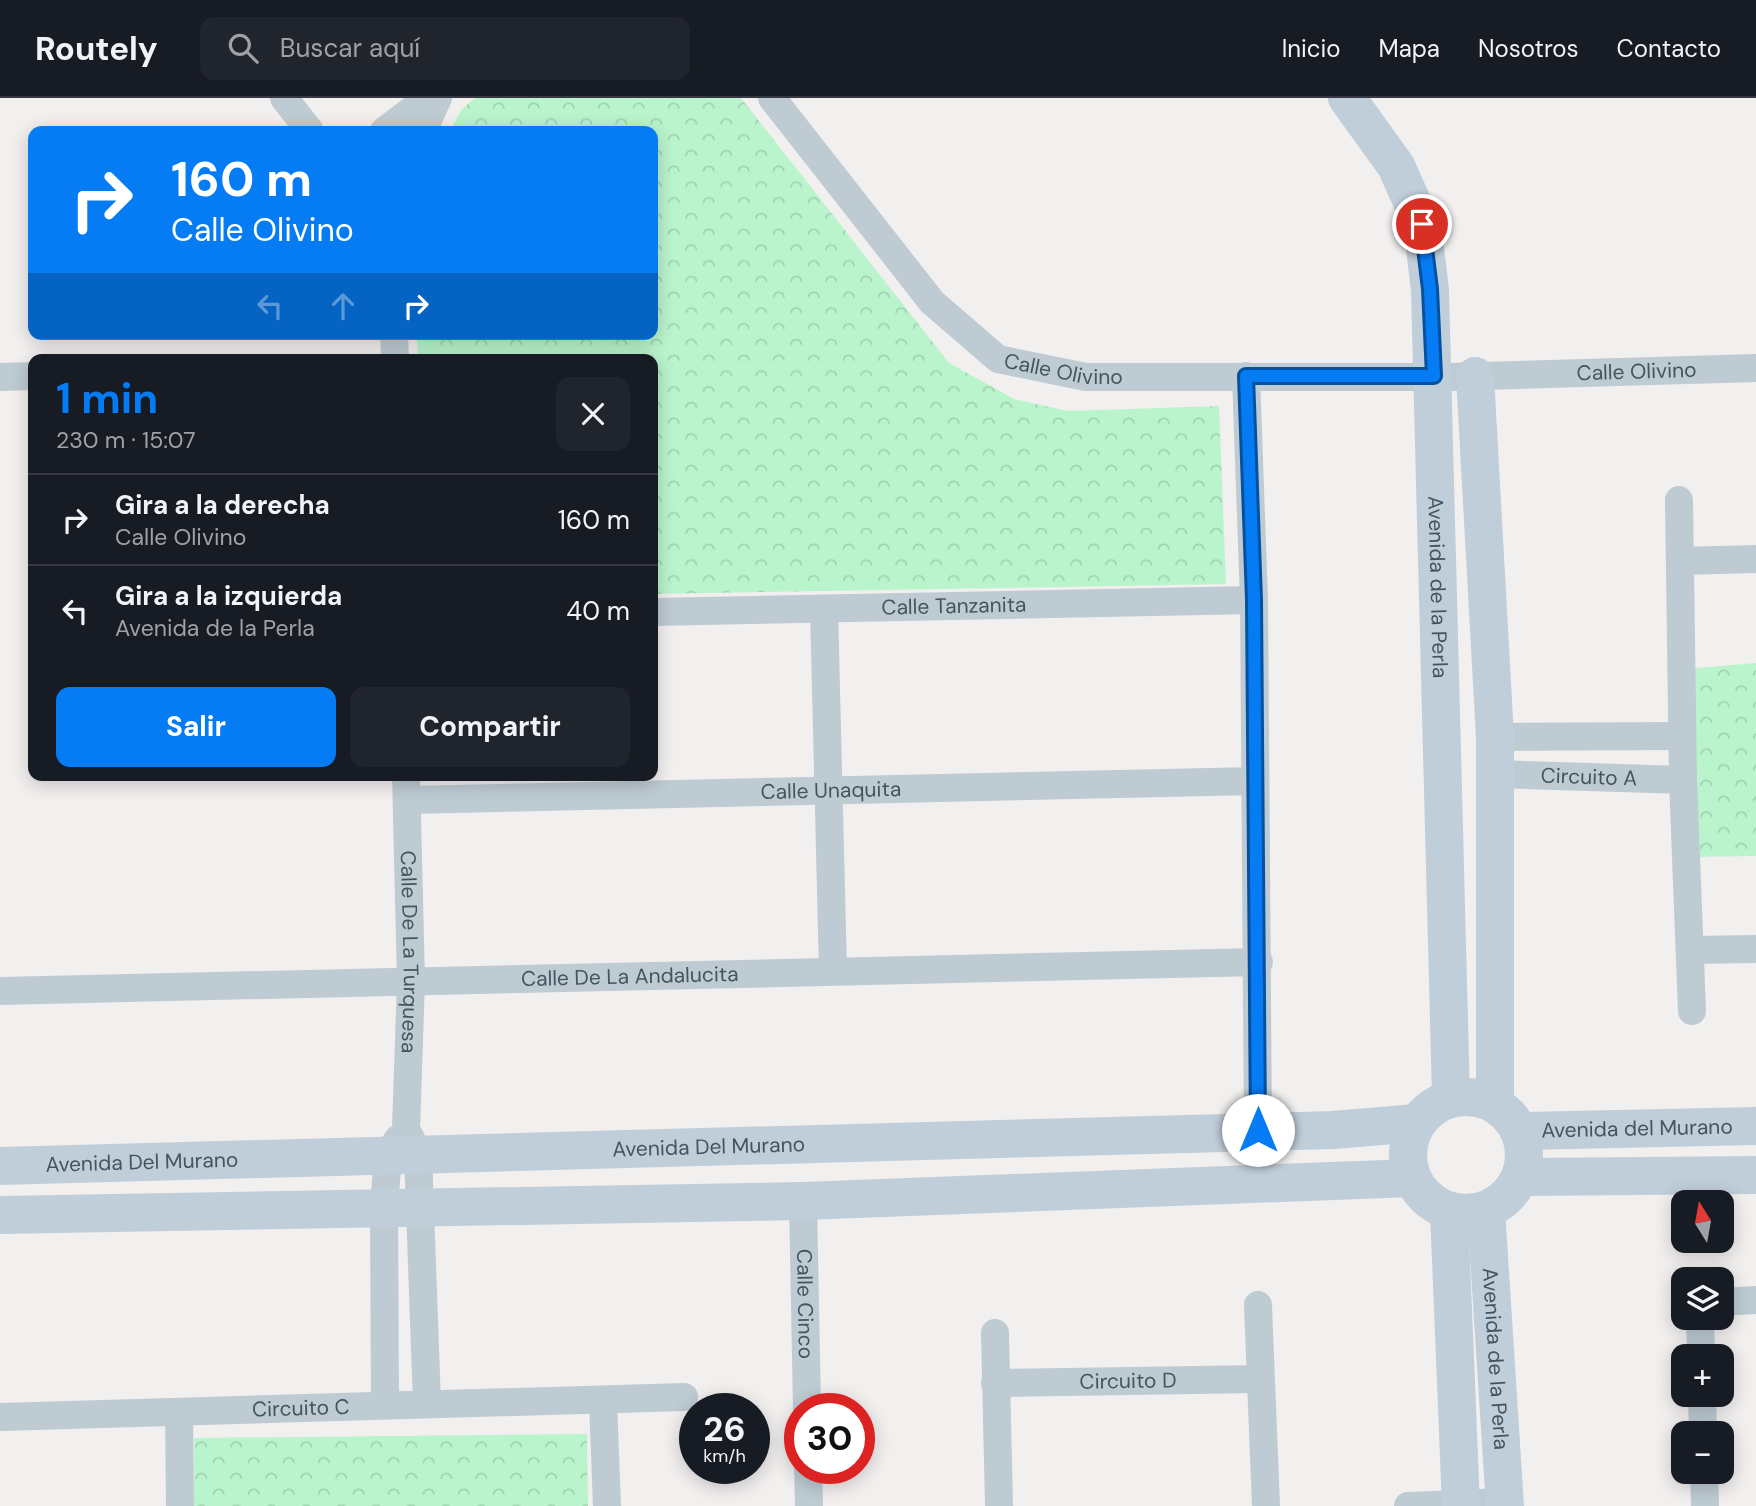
<!DOCTYPE html>
<html lang="es">
<head>
<meta charset="utf-8">
<style>
  :root { --surface:#171b24; --page:#20242c; --text:#f1f3f6; --muted:#9ea1a6; --line:#363941; --accent:#067cf4 }
  body { margin:0; font-family:"DM Sans",sans-serif; background:var(--page); color:var(--text); height:100vh; display:flex; flex-direction:column; font-size:26px; white-space:nowrap }
  * { box-sizing:border-box; margin:0 }
  p { font-size:23px; color:var(--muted) }
  .icon { flex:none; width:38px; height:38px; fill:none; stroke:currentColor; stroke-width:2; stroke-linecap:round; stroke-linejoin:round }
  .map { position:relative; flex:1; overflow:hidden }
  .drawer { position:absolute; left:28px; top:256px; width:630px; height:427px; display:flex; flex-direction:column; background:var(--surface); border-radius:14px; box-shadow:0 4px 18px #0003 }
  .drawer>* { flex:none }
  .banner { position:absolute; left:28px; top:28px; width:630px; height:214px; border-radius:14px; box-shadow:0 4px 18px #0003; background:#067cf4; color:#fff; overflow:hidden }
  .needle { width:46px; rotate:349deg }
  .tools { position:absolute; left:1671px; top:1092px; display:grid; gap:14px }
  .tools a { display:grid; place-items:center; width:63px; height:63px; border-radius:14px; background:var(--surface); box-shadow:0 4px 18px #0003; font-size:35px }
  .speed { position:absolute; left:679px; top:1295px; display:flex; gap:14px; font-size:35px; font-weight:700; text-align:center }
  .speed>* { display:grid; place-content:center; width:91px; height:91px; border-radius:50%; background:var(--surface); box-shadow:0 4px 18px #0003; line-height:1 }
  .speed small { font-size:18px; font-weight:400 }
  .speed .limit { border:10px solid #d22; background:#fff; color:#111 }
  .pin { position:absolute; display:grid; place-items:center; width:60px; height:60px; color:#fff; margin:-30px; border:4px solid #fff; border-radius:50%; box-shadow:0 2px 7px #0007 }
  .me { position:absolute; width:77px; margin:-38px; rotate:0deg; stroke-linejoin:round; filter:drop-shadow(0 0 5px #0008) }
  .turn { display:flex; align-items:center; gap:24px; height:147px; padding:0 28px; font-size:32px }
  .turn .icon { width:91px; height:91px; stroke-width:2.5 }
  .turn b { display:block; font-size:49px; line-height:60px }
  .lanes { display:flex; align-items:center; height:66px; padding:0 28px; background:#0003; justify-content:center; gap:35px; direction:ltr }
  .lanes .off { opacity:.35 }
  .round { display:grid; place-items:center; flex:none; width:74px; height:74px; border-radius:14px; background:var(--page) }
  .overview { display:flex; align-items:center; justify-content:space-between; height:119px; padding:0 28px }
  h1 { font-size:42px; font-weight:700; line-height:52px; color:var(--accent) }
  .button { display:flex; gap:14px; margin-top:auto; padding:14px 28px }
  .button a { flex:1; height:80px; border-radius:14px; background:var(--accent); color:#fff; font-size:28px; font-weight:700; line-height:80px; text-align:center }
  .button a+a { background:var(--page); color:var(--text) }
  ul { padding:0; list-style:none }
  li { display:flex; align-items:center; gap:21px; height:91px; padding:0 28px; border-top:2px solid var(--line) }
  li div { flex:1 }
  li b { display:block; font-size:26px }
  li em { font-style:normal }
  header { display:flex; align-items:center; gap:42px; box-sizing:border-box; height:98px; padding:0 35px; background:var(--surface); border-bottom:2px solid var(--line) }
  header strong { font-size:33px }
  nav { display:flex; gap:38px; margin-inline-start:auto; font-size:24px }
  .search { width:490px; height:63px; background:var(--page); display:flex; align-items:center; gap:18px; box-sizing:border-box; padding:0 24px; border-radius:14px; color:var(--muted); font-size:26px }
  .map>svg:first-child { display:block }
</style>
</head>
<body>
<header>
<strong>Routely</strong>
<div class="search"><svg class="icon" aria-label="search" viewBox="0 0 24 24"><circle cx="10" cy="10" r="6"/><path d="M15 15l6 6"/></svg>Buscar aquí</div>
<nav><a>Inicio</a><a>Mapa</a><a>Nosotros</a><a>Contacto</a></nav>
</header>
<div class="map">
<svg width="1756" height="1408" viewBox="0 0 1756 1408">
  <defs>
    <pattern id="forest-crowns" width="20" height="18" patternUnits="userSpaceOnUse" patternTransform="scale(1.75)"><rect width="20" height="18" fill="#b9f4cc"/><path d="M2 6a3 3 0 1 1 6 0M12 15a3 3 0 1 1 6 0" fill="none" stroke="#a0d3b2"/></pattern>
  </defs>
  <rect width="100%" height="100%" fill="#f2efef"/>
  <path fill="url(#forest-crowns)" d="M475 0H741L949 265 1014 301 1068 313 1219 308 1226 486 653 496V261H418L417 236H653V33H450L461 12Z
    M1756 565V758L1692 759 1684 571Z
    M587 1336 588 1408H194V1340Z"/>
  <g fill="none" stroke-linecap="round" stroke-linejoin="round">
    <g stroke="#becbd3" stroke-width="28">
      <path d="M284 0 310 33"/>
      <path id="s1" d="M772 0 932 204 998 261 1086 279H1450L1756 270"/>
      <path d="M384 33 428 0"/>
      <path d="M423 33 438 0"/>
      <path d="M394 236 395 261"/>
      <path d="M1246 278 1254 502 1258 1032"/>
      <path d="M0 279 33 278"/>
      <path d="M1679 402 1683 682 1692 913"/>
      <path d="M1680 463 1756 461"/>
      <path d="M824 511 833 873"/>
      <path id="s2" d="M653 514 1254 502"/>
      <path d="M1495 639 1682 638"/>
      <path id="s3" d="M1496 676 1683 682"/>
      <path id="s4" d="M406 677 411 883 406 1031 418 1055 427 1306"/>
      <path id="s5" d="M407 702 1255 683"/>
      <path d="M1690 852 1756 851"/>
      <path id="s6" d="M0 893 1259 864"/>
      <path id="s7" d="M803 1103 807 1311"/>
      <path d="M1722 1204 1756 1202"/>
      <path d="M1258 1207 1266 1408"/>
      <path d="M1700 1220 1701 1258"/>
      <path d="M995 1235 999 1408"/>
      <path id="s8" d="M995 1285 1259 1281"/>
      <path d="M1702 1297 1703 1335"/>
      <path d="M603 1303 607 1408"/>
      <path d="M385 1307 384 1110 388 1056 398 1041"/>
      <path d="M179 1314 180 1408"/>
      <path id="s9" d="M0 1319 684 1299"/>
      <path d="M808 1370 809 1408"/>
      <path d="M1704 1374 1705 1408"/>
      <path d="M1408 1408 1505 1404"/>
    </g>
    <g stroke="#c0ceda" stroke-width="38">
      <path id="s10" d="M1347 0 1396 68 1422 126 1430 192 1451 1000"/>
      <path d="M1475 278 1495 639V1006"/>
      <circle cx="1466" cy="1057" r="58"/>
      <path id="s11" d="M1520 1033 1756 1028"/>
      <path id="s12" d="M0 1068 1333 1032 1417 1025"/>
      <path d="M1520 1079 1756 1077"/>
      <path id="s13" d="M1486 1112 1505 1408"/>
      <path d="M1449 1113 1461 1408"/>
      <path d="M0 1117 803 1103 1412 1080"/>
    </g>
  </g>
  <g fill="none" stroke-linecap="round" stroke-linejoin="round">
    <g stroke="#04519f" stroke-width="18">
      <path id="route" d="M1258 1032 1254 502 1246 278H1434L1430 191 1422 126"/>
    </g>
    <use href="#route" stroke="#067cf4" stroke-width="12"/>
  </g>
  <g text-anchor="middle" stroke-width="6" stroke-linejoin="round" paint-order="stroke">
    <g font-size="21" fill="#45545f" stroke="#fff">
      <text dy="7" stroke="none"><textPath href="#s1" startOffset="413">Calle Olivino</textPath></text>
      <text dy="7" stroke="none"><textPath href="#s1" startOffset="987">Calle Olivino</textPath></text>
      <text dy="7" stroke="none"><textPath href="#s10" startOffset="511">Avenida de la Perla</textPath></text>
      <text dy="7" stroke="none"><textPath href="#s2" startOffset="301">Calle Tanzanita</textPath></text>
      <text dy="7" stroke="none"><textPath href="#s3" startOffset="93">Circuito A</textPath></text>
      <text dy="7" stroke="none"><textPath href="#s5" startOffset="424">Calle Unaquita</textPath></text>
      <text dy="7" stroke="none"><textPath href="#s4" startOffset="177">Calle De La Turquesa</textPath></text>
      <text dy="7" stroke="none"><textPath href="#s6" startOffset="630">Calle De La Andalucita</textPath></text>
      <text dy="7" stroke="none"><textPath href="#s11" startOffset="117">Avenida del Murano</textPath></text>
      <text dy="7" stroke="none"><textPath href="#s12" startOffset="709">Avenida Del Murano</textPath></text>
      <text dy="7" stroke="none"><textPath href="#s12" startOffset="142">Avenida Del Murano</textPath></text>
      <text dy="7" stroke="none"><textPath href="#s7" startOffset="103">Calle Cinco</textPath></text>
      <text dy="7" stroke="none"><textPath href="#s13" startOffset="149">Avenida de la Perla</textPath></text>
      <text dy="7" stroke="none"><textPath href="#s8" startOffset="133">Circuito D</textPath></text>
      <text dy="7" stroke="none"><textPath href="#s9" startOffset="301">Circuito C</textPath></text>
    </g>
  </g>
</svg>
<div class="tools">
<a><svg class="needle" viewBox="-14 -14 28 28"><path d="M0-13l5 13h-10z" fill="#e53935"/><path d="M0 13l5-13h-10z" fill="#9ea1a6"/></svg></a>
<a><svg class="icon" aria-label="layers" viewBox="0 0 24 24"><path d="M12 4l9 5-9 5-9-5zM3 14l9 5 9-5"/></svg></a>
<a>+</a>
<a>−</a>
</div>
<div class="speed"><div>26<small>km/h</small></div><div class="limit">30</div></div>
<div class="pin" style="left:1422px;top:126px;background:#d93025"><svg class="icon" aria-label="arrive" viewBox="0 0 24 24"><path d="M6 21V4h12l-3 4 3 4H6"/></svg></div>
<svg class="me" style="left:1258px;top:1032px" viewBox="-20 -20 40 40"><circle r="19" fill="#fff"/><path d="M0-13L10 11 0 6-10 11z" fill="#067cf4"/></svg>
<div class="banner">
<div class="turn"><svg class="icon" aria-label="right" viewBox="0 0 24 24"><path d="M7 20v-9h11M14 6l5 5-5 5"/></svg><div><b>160 m</b>Calle Olivino</div></div>
<div class="lanes"><svg class="icon off" aria-label="left" viewBox="0 0 24 24"><path d="M17 20v-9H6M10 6l-5 5 5 5"/></svg><svg class="icon off" aria-label="ahead" viewBox="0 0 24 24"><path d="M12 20V5M6 11l6-6 6 6"/></svg><svg class="icon" aria-label="right" viewBox="0 0 24 24"><path d="M7 20v-9h11M14 6l5 5-5 5"/></svg></div>
</div>
<section class="drawer">
<div class="overview"><div><h1>1 min</h1><p>230 m · 15:07</p></div><a class="round"><svg class="icon" aria-label="close" viewBox="0 0 24 24"><path d="M6 6l12 12M18 6L6 18"/></svg></a></div>
<ul>
<li><svg class="icon" aria-label="right" viewBox="0 0 24 24"><path d="M7 20v-9h11M14 6l5 5-5 5"/></svg><div><b>Gira a la derecha</b><p>Calle Olivino</p></div><em>160 m</em></li>
<li><svg class="icon" aria-label="left" viewBox="0 0 24 24"><path d="M17 20v-9H6M10 6l-5 5 5 5"/></svg><div><b>Gira a la izquierda</b><p>Avenida de la Perla</p></div><em>40 m</em></li>
</ul>
<div class="button"><a>Salir</a><a>Compartir</a></div>
</section>
</div>
</body>
</html>
